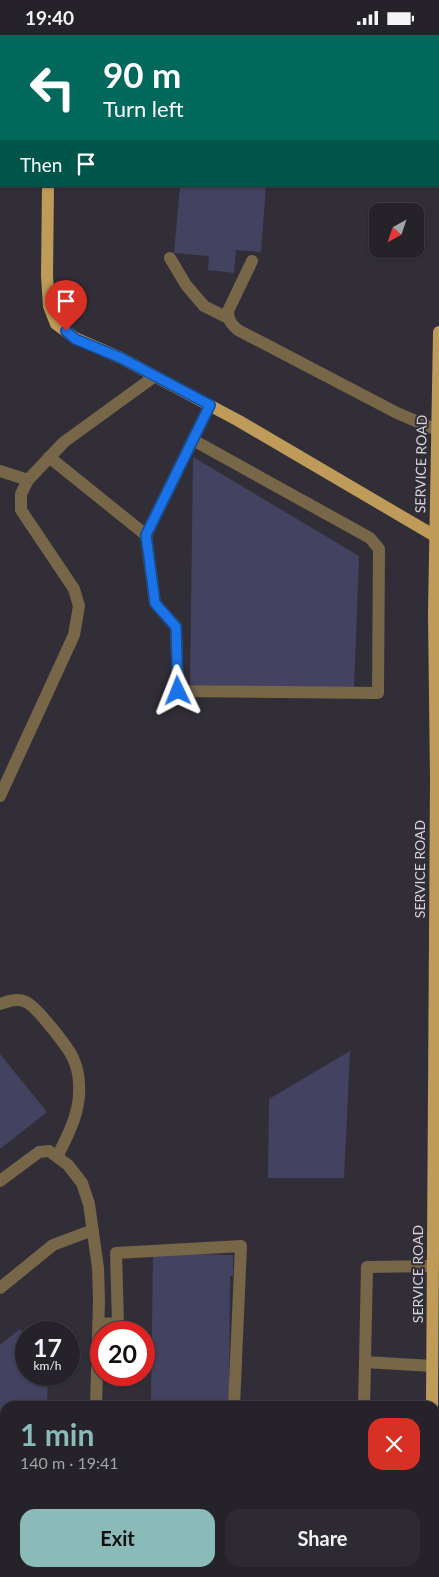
<!DOCTYPE html>
<html lang="en">
<head>
<meta charset="utf-8">
<style>
  :root { --surface:#252229; --page:#2d2a31; --text:#f1f3f6; --muted:#a3a4a8; --line:#423f46; --accent:#8bbbb9 }
  body { margin:0; font-family:Lato,sans-serif; background:var(--page); color:var(--text); height:100vh; display:flex; flex-direction:column; font-size:19px; white-space:nowrap }
  * { box-sizing:border-box; margin:0 }
  p { font-size:16px; color:var(--muted) }
  .icon { flex:none; width:28px; height:28px; fill:none; stroke:currentColor; stroke-width:2; stroke-linecap:round; stroke-linejoin:round }
  .map { position:relative; flex:1; overflow:hidden }
  .drawer { position:absolute; left:0px; top:1366px; width:440px; height:176px; display:flex; flex-direction:column; background:var(--surface); border-radius:15px 15px 0 0; box-shadow:0 1px 4px #0004,0 0 0 1px var(--line) }
  .drawer>* { flex:none }
  .hud { position:absolute; left:0px; top:0px; width:440px; height:152px; box-shadow:0 1px 4px #0004,0 0 0 1px var(--line); background:#00695c; color:#fff; overflow:hidden }
  .needle { width:32px; rotate:220deg }
  .controls { position:absolute; left:369px; top:168px; display:grid; gap:10px }
  .controls a { display:grid; place-items:center; width:55px; height:55px; border-radius:10px; background:var(--surface); box-shadow:0 1px 4px #0004,0 0 0 1px var(--line); font-size:25px }
  .speed { position:absolute; left:15px; top:1286px; display:flex; gap:10px; font-size:25px; font-weight:700; text-align:center }
  .speed>* { display:grid; place-content:center; width:65px; height:65px; border-radius:50%; background:var(--surface); box-shadow:0 1px 4px #0004,0 0 0 1px var(--line); line-height:1 }
  .speed small { font-size:12px; font-weight:400 }
  .speed .limit { border:8px solid #d22; background:#fff; color:#111 }
  .pin { position:absolute; display:grid; place-items:center; width:42px; height:42px; color:#fff; margin:-51px -21px; border-radius:50% 50% 50% 0; rotate:-45deg; box-shadow:0 0 5px #0007 }
  .pin .icon { rotate:45deg }
  .me { position:absolute; width:55px; margin:-28px; rotate:358deg; stroke-linejoin:round; filter:drop-shadow(0 0 4px #0008) }
  .turn { display:flex; align-items:center; gap:18px; height:105px; padding:0 20px; font-size:22px }
  .turn .icon { width:65px; height:65px; stroke-width:2.5 }
  .turn b { display:block; font-size:35px; line-height:42px }
  .then { display:flex; align-items:center; height:48px; padding:0 20px; background:#0003; gap:10px; font-size:19px }
  .round { display:grid; place-items:center; flex:none; width:52px; height:52px; border-radius:15px; background:var(--page) }
  .head { display:flex; align-items:center; justify-content:space-between; height:85px; padding:0 20px }
  h1 { font-size:30px; font-weight:700; line-height:38px; color:var(--accent) }
  .primary-button { display:flex; gap:10px; margin-top:auto; padding:10px 20px }
  .primary-button a { flex:1; height:58px; border-radius:15px; background:var(--accent); color:#111; font-size:20px; font-weight:700; line-height:58px; text-align:center }
  .primary-button a+a { background:var(--page); color:var(--text) }
  .status { display:flex; justify-content:space-between; align-items:center; height:35px; padding:0 25px; background:var(--surface); direction:ltr }
  .status svg { height:14px; fill:currentColor }
  .map>svg:first-child { display:block }
</style>
</head>
<body>
<div class="status"><b>19:40</b><svg viewBox="0 0 49 12"><path d="M0 12V9h3v3zM5 12V6h3v6zM10 12V3h3v9zM15 12V0h3v12zM26 1h20v11H26zM47 4h2v5h-2z"/></svg></div>
<div class="map">
<svg width="439" height="1542" viewBox="0 0 439 1542">
  <rect width="100%" height="100%" fill="#312e37"/>
  <path fill="#434261" d="M180 151H266L261 217 236 215 234 238 208 235 209 221 174 218Z
    M193 422 359 521 354 653 190 650Z
    M350 1016 344 1143H268L269 1064Z
    M0 1019 47 1077 0 1114Z
    M153 1218 233 1220V1241H230L229 1366 151 1365Z
    M20 1294 26 1302V1340H48L47 1371H5V1406L0 1405V1310Z
    M154 1538H192V1542H153Z
    M0 1540H35V1542H0Z"/>
  <g fill="none" stroke-linecap="round" stroke-linejoin="round">
    <path stroke="#776647" stroke-width="12" d="M313 0 316 1
      M439 89V90
      M170 223 186 250 204 271 228 283
      M252 226 228 276C228 285 231 289 238 295L397 378 437 395
      M193 405 370 503 379 514 378 658 178 656 176 592 155 568 146 500 210 370
      M49 422 146 500
      M0 436 28 445
      M0 761 74 600 79 571 74 554 21 475V459L28 445 64 407 155 341
      M0 969C9 966 17 963 26 967 36 971 68 1012 73 1023 76 1030 79 1041 79 1049 81 1076 69 1098 57 1122
      M0 1146 39 1117 49 1116 68 1130 82 1148 89 1169 98 1233 99 1265 96 1371
      M0 1253 53 1210 93 1195
      M98 1289 118 1288 116 1218 241 1211 234 1371
      M365 1327 367 1232 433 1231
      M364 1371 365 1327 432 1331
      M0 1511H5
      M91 1542V1538"/>
    <path stroke="#be9b58" stroke-width="12" d="M45 1V0
      M69 1V0
      M48 151 47 241 49 271 56 289 75 303 121 323 239 386 435 501
      M432 1371 436 744 434 578 439 297
      M435 1406 439 1400
      M435 1462 439 1468
      M430 1542V1538"/>
  </g>
  <g fill="none" stroke-linecap="round" stroke-linejoin="round">
    <g stroke="#114b97" stroke-width="12">
      <path id="route" d="M66 296 75 304 121 323 210 370 146 500 155 568 176 592 178 656"/>
    </g>
    <use href="#route" stroke="#1a73e8" stroke-width="9"/>
  </g>
  <g text-anchor="middle" stroke-width="4" stroke-linejoin="round" paint-order="stroke">
    <g font-size="14" fill="#d6d4da" stroke="#312e37">
      <text transform="translate(421 429) rotate(-89)" y="5">SERVICE ROAD</text>
      <text transform="translate(420 834) rotate(-90)" y="5">SERVICE ROAD</text>
      <text transform="translate(418 1239) rotate(-90)" y="5">SERVICE ROAD</text>
    </g>
  </g>
</svg>
<div class="controls">
<a><svg class="needle" viewBox="-14 -14 28 28"><path d="M0-13l5 13h-10z" fill="#e53935"/><path d="M0 13l5-13h-10z" fill="#a3a4a8"/></svg></a>
</div>
<div class="speed"><div>17<small>km/h</small></div><div class="limit">20</div></div>
<div class="pin" style="left:66px;top:296px;background:#d93025"><svg class="icon" aria-label="arrive" viewBox="0 0 24 24"><path d="M6 21V4h12l-3 4 3 4H6"/></svg></div>
<svg class="me" style="left:178px;top:656px" viewBox="-20 -20 40 40"><path d="M0-17L14 15 0 8-14 15z" fill="#1a73e8" stroke="#fff" stroke-width="4"/></svg>
<div class="hud">
<div class="turn"><svg class="icon" aria-label="left" viewBox="0 0 24 24"><path d="M17 20v-9H6M10 6l-5 5 5 5"/></svg><div><b>90 m</b>Turn left</div></div>
<div class="then">Then<svg class="icon" aria-label="arrive" viewBox="0 0 24 24"><path d="M6 21V4h12l-3 4 3 4H6"/></svg></div>
</div>
<section class="drawer">
<div class="head"><div><h1>1 min</h1><p>140 m · 19:41</p></div><a class="round" style="background:#d93025;color:#fff"><svg class="icon" aria-label="close" viewBox="0 0 24 24"><path d="M6 6l12 12M18 6L6 18"/></svg></a></div>
<div class="primary-button"><a>Exit</a><a>Share</a></div>
</section>
</div>
</body>
</html>
